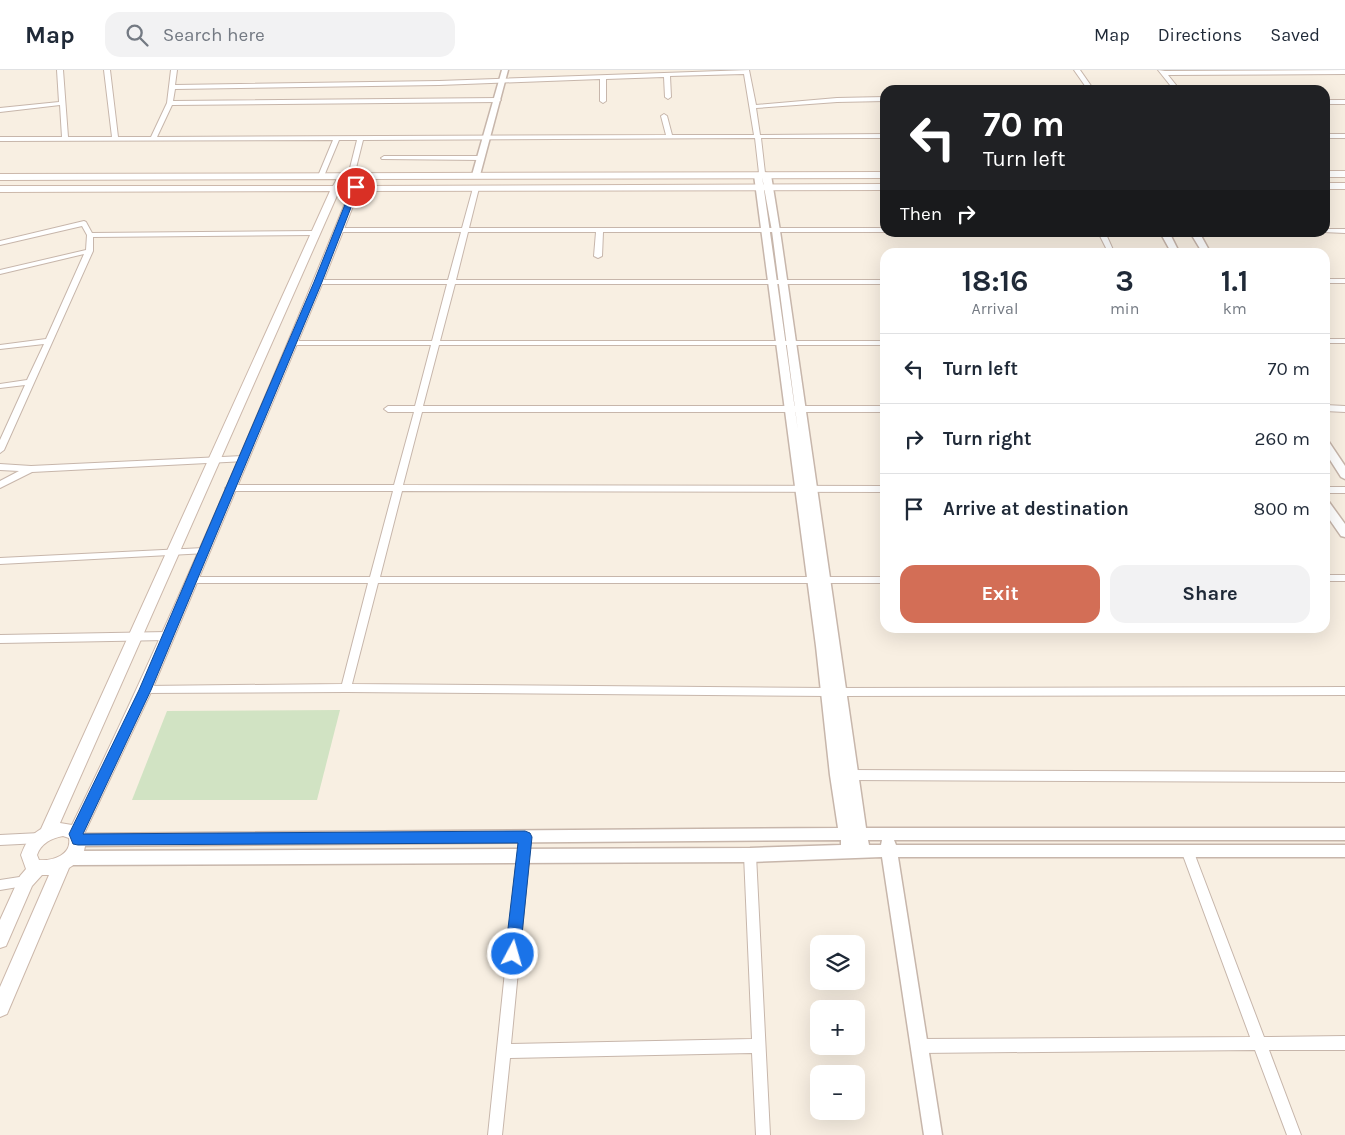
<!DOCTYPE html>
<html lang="en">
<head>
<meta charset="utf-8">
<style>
  :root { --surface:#fff; --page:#f2f2f3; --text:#1f2937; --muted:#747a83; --line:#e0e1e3; --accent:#d36e56 }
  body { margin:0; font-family:Karla,sans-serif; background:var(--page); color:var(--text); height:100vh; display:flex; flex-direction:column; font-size:19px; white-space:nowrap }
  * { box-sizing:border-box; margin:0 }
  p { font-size:16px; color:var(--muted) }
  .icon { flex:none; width:28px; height:28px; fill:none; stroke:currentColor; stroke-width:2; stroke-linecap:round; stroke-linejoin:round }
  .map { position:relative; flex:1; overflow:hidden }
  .panel { position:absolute; left:880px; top:178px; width:450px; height:385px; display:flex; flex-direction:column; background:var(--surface); border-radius:15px; box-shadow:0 5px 20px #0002 }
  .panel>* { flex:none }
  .top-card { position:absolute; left:880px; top:15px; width:450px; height:152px; border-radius:15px; box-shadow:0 5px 20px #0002; background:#202124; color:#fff; overflow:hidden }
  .tools { position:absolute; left:810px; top:865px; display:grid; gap:10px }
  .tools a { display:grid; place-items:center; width:55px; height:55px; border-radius:10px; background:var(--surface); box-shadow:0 5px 20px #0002; font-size:25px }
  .pin { position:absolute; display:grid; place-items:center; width:42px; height:42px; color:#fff; margin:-21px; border:2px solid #fff; border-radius:50%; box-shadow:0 1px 5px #0007 }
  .me { position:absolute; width:55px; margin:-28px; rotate:6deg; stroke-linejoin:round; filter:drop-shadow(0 0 4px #0008) }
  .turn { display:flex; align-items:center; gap:18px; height:105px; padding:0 20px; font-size:22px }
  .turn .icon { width:65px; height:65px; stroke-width:2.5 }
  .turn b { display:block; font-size:35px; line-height:42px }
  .then { display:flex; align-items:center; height:48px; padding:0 20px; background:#0003; gap:10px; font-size:19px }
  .eta { display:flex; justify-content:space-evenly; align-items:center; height:85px; text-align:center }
  .eta b { font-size:30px; font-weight:700; line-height:35px }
  .primary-button { display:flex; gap:10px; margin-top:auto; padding:10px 20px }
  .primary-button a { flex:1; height:58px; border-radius:15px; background:var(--accent); color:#fff; font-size:20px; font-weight:700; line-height:58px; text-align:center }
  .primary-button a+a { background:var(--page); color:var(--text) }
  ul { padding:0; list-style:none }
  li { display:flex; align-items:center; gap:15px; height:70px; padding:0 20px; border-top:1px solid var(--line) }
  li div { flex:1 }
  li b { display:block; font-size:19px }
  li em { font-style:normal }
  header { display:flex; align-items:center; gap:30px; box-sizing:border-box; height:70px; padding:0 25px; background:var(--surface); border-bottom:1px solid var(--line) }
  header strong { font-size:24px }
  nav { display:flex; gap:28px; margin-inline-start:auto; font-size:18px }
  .search { width:350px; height:45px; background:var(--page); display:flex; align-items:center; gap:12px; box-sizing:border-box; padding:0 18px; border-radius:15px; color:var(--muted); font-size:19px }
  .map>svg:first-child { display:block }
</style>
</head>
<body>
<header>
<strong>Map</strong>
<div class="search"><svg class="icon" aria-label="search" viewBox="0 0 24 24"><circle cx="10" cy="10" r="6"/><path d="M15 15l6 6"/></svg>Search here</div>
<nav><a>Map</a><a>Directions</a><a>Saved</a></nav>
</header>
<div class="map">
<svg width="1345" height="1065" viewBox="0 0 1345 1065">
  <rect width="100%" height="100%" fill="#f8efe2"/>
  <path fill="#d1e3c3" d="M340 640 317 730H132L167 641Z"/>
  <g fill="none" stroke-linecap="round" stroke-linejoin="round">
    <g stroke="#c7b6ab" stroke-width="2">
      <path id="minor" d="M57 0H63L68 67H112L104 0H110L118 67H151L167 33 171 0H177L175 15 439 11 749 0 756 35 837 28 885 27V31L837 32 756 38 760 65 885 64V68H761L765 103 762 105 759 103 755 68 363 70 354 106 351 108 348 106 357 70H339L324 106 321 108 318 106 333 70 0 71V67H62L60 35 0 42V38L59 32ZM744 4 754 65H672L667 46 664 44 661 46 666 65 157 67 172 35 498 32 501 30 498 28 173 31 175 19 439 15 600 9V31L603 33 606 31V9L664 7 665 27 668 29 671 27 670 6Z
        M1074 0H1080L1094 20H1088Z
        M1158 0 1165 1 1345 0V4L1168 5 1180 20H1174Z
        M1325 30H1345V34H1325Z
        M1325 64H1345V68H1325Z
        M384 86H481L484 88 481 90 382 89 381 88Z
        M476 116 479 118 469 158H885V162H603L602 186 598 188 594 186 596 162H468L456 210H885V214H455L440 271H885V275H439L423 336H885V342H422L403 415 885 416V422L402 421 380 507H885V513H378L352 614 826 618 1345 617V625L826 626 346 622 141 623 140 620 141 617 145 616 342 614 368 513H191L186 510 191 507H370L393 421H230L225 418 230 415H394L414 342H388L384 339 388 336H415L431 275H292L288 273 292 271H432L447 214H318L314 212 318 210H448L461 162H339L336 160 339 158H462L473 118Z
        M84 151 86 152 92 163 314 161 317 163 314 165 93 167V181L4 380 0 383V370L25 315 0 318V314L27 310 44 274 0 279V275L46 269 84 184 0 204V200L86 180 87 165 82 156 0 175V171Z
        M1325 159H1345V163L1323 162H1325Z
        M1098 162H1105L1114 182H1108Z
        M1325 209H1345V213H1325Z
        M1325 269H1345V273H1325Z
        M1325 335 1345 336V342L1325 341Z
        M243 386 247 389 246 391 32 402 0 418V411L19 401 0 400V394L31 396Z
        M1325 417H1345V423H1325Z
        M204 478 207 479 209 481 207 483 0 494V488Z
        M1325 505H1345V511H1325Z
        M167 562 171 563 172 566 171 569 167 570 0 573V565Z
        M849 700 1345 702V712L849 710 845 708 843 705 845 702Z
        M525 762 529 763 531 767 511 974 752 969 744 785 746 781 750 780 754 781 756 785 770 1065H756L752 983 510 988 502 1065H488L519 767 521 763Z
        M40 763 44 764 46 768 44 772 40 773 0 775V765Z
        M1187 775 1191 776 1193 780 1264 967 1345 966V980H1269L1301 1065H1287L1255 980 920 983 915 981 913 976 915 971 920 969 1250 967 1181 780 1183 776Z
        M26 806 30 807 32 811 30 815 0 820V810Z"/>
    </g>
    <g stroke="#c7b6ab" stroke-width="3">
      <path id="tertiary" d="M502 0H508L480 105 473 107 472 105Z
        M762 101 771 105 780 161 866 758H1345V770H894L896 775H1345V787H898L942 1065H924L882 787 750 792 70 795 65 793 62 788 65 783 70 781 750 778 841 775V770L78 776 73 775 70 770 73 765 78 764 838 758 830 705 816 576 754 105ZM762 106 772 161 798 361ZM868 770H882L881 775H869Z
        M1160 162H1169L1179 182H1171Z
        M1190 162H1199L1210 182H1202Z
        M1325 371 1329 372 1345 396V409L1341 407 1325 382Z
        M1325 431 1329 432 1345 454V467L1341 466 1325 443Z"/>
    </g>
    <g stroke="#ccb8ab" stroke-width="2">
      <path id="secondary" d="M1325 101H1345V107H1325Z
        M885 102V108L363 109 361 116 885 114V120L359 121 323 212 152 620 84 764C88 779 82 790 69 798L7 944 0 947V917L49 805H42L32 816 6 876 0 878V850L20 806 26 799 21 785C25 774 30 765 41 759L330 121 0 122V116H333L337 109 0 110V104ZM341 109H355L352 116H341L343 111ZM339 121H350C263 335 173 548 72 755L60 753ZM63 766 69 768C72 785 53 791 39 790L37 785C41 773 52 768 63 766Z
        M1325 113H1345V119H1325Z"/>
    </g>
    <use href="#minor" fill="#fff" fill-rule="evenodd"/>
    <use href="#tertiary" fill="#fff" fill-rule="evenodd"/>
    <use href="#secondary" fill="#fff" fill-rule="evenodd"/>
  </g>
  <path fill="#1a73e8" stroke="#114b97" d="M356 115 359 117 322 212 151 620 83 764 525 761 530 763 532 767 520 884 518 889 513 891 508 889 505 884 518 773 78 775 73 774 69 764 139 620 314 212 352 117Z"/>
</svg>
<div class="tools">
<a><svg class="icon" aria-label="layers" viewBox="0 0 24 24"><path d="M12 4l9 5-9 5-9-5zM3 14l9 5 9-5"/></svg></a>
<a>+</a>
<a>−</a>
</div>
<div class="pin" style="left:356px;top:117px;background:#d93025"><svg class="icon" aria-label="arrive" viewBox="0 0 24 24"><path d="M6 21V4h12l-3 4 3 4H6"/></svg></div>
<svg class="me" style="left:513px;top:884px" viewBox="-20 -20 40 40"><circle r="17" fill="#1a73e8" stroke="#fff" stroke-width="3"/><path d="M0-11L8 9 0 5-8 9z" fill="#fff"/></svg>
<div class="top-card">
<div class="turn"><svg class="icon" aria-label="left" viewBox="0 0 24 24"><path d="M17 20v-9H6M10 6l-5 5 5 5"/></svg><div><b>70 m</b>Turn left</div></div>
<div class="then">Then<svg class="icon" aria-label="right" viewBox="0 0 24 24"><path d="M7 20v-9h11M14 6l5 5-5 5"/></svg></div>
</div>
<section class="panel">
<div class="eta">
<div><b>18:16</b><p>Arrival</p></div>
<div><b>3</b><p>min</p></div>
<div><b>1.1</b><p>km</p></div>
</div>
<ul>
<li><svg class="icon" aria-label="left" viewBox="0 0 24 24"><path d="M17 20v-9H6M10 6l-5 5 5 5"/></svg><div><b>Turn left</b></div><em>70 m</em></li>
<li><svg class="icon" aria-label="right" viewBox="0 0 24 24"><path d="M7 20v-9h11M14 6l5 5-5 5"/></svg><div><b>Turn right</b></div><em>260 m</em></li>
<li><svg class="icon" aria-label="arrive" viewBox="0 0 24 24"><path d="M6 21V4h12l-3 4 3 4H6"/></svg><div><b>Arrive at destination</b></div><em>800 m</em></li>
</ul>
<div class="primary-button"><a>Exit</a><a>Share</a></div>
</section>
</div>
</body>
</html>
